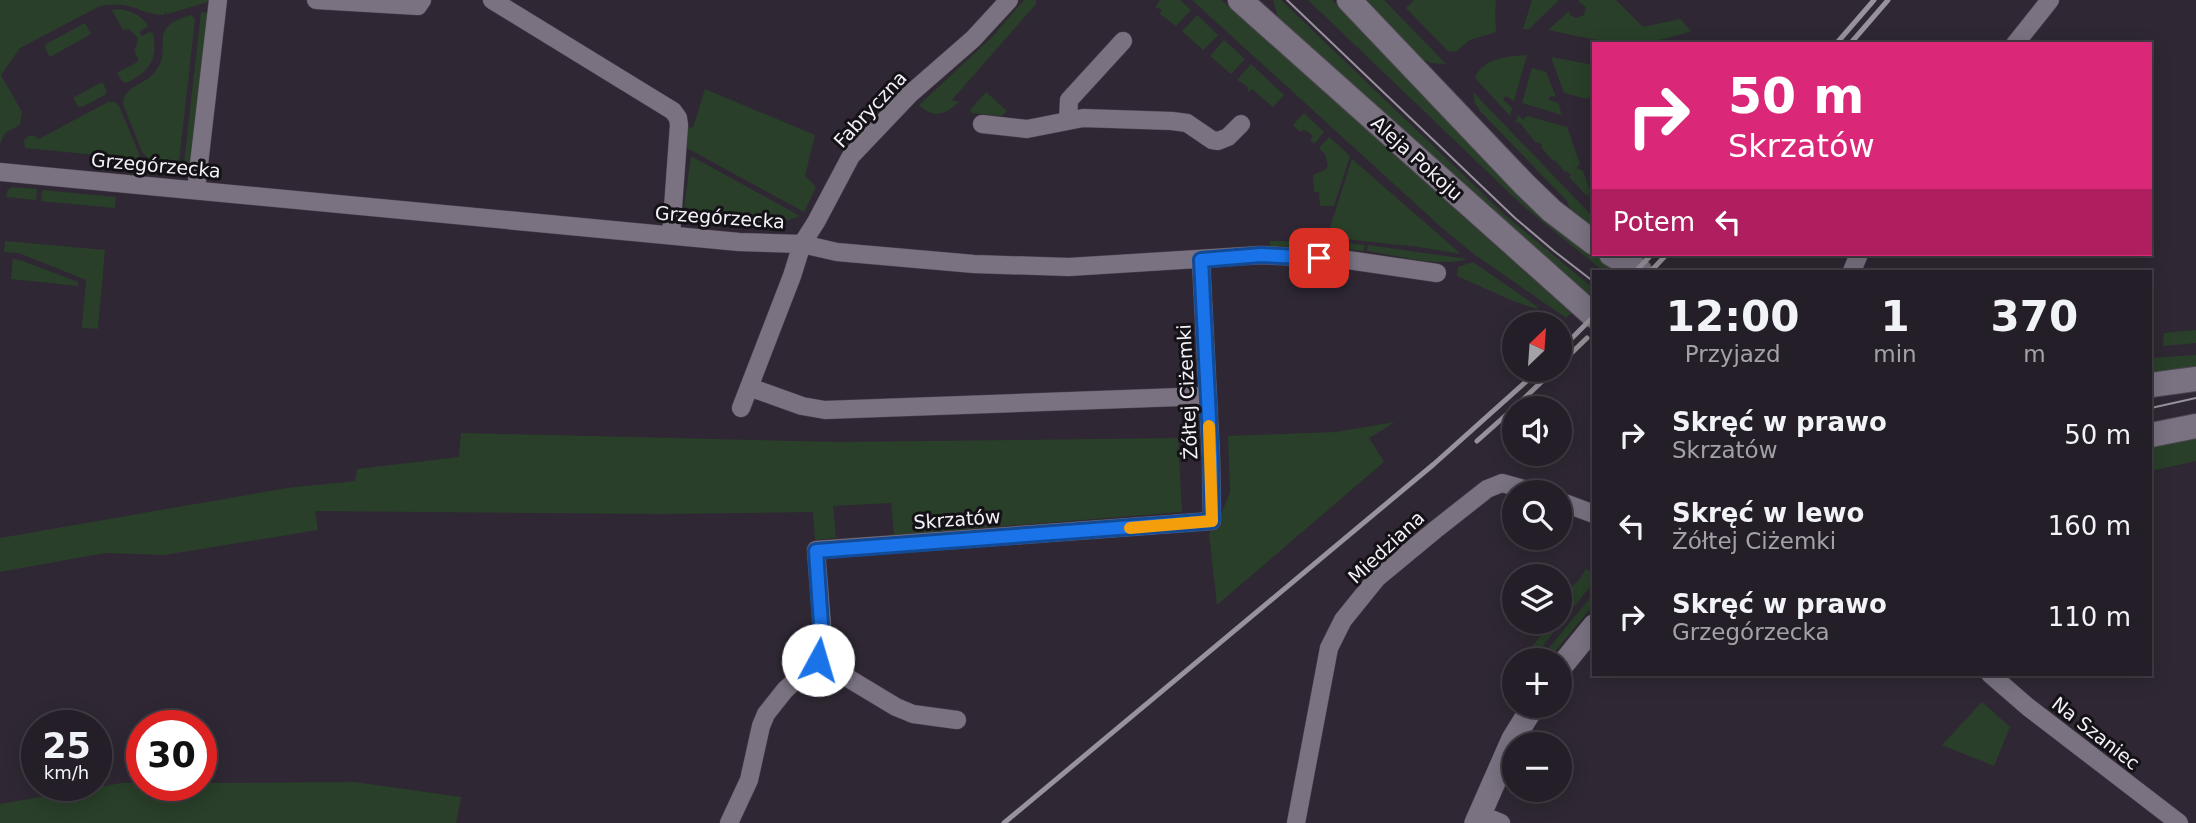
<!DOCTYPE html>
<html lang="pl">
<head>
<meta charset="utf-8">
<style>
  :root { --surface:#231e27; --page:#2f2b33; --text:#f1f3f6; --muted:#a3a2a7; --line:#403c44 }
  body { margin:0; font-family:"DejaVu Sans",sans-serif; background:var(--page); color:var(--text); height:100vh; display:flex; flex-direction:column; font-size:26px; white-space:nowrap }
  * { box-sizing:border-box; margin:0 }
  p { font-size:23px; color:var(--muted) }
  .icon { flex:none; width:38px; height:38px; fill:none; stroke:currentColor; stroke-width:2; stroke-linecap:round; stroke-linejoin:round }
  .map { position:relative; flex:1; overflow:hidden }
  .side { position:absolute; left:1592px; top:270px; width:560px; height:406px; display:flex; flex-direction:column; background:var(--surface); border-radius:0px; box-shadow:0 4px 18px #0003,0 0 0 2px var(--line) }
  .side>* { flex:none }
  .guide { position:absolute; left:1592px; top:42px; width:560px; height:214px; border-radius:0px; box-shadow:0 4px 18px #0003,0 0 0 2px var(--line); background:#db2777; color:#fff; overflow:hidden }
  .needle { width:46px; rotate:25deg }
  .fabs { position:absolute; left:1502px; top:312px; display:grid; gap:14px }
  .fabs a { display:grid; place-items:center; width:70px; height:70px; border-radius:50%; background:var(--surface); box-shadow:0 4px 18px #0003,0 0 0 2px var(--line); font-size:35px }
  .speed { position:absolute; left:21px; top:710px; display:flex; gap:14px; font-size:35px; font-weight:700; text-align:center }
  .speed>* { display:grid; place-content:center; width:91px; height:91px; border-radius:50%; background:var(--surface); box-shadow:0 4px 18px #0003,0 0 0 2px var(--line); line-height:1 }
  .speed small { font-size:18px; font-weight:400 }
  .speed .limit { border:10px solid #d22; background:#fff; color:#111 }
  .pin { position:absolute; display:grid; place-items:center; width:60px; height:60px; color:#fff; margin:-30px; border-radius:14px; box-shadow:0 4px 10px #0006 }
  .me { position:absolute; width:77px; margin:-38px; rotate:6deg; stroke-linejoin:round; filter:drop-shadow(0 0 5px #0008) }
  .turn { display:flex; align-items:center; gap:24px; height:147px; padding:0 21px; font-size:32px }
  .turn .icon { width:91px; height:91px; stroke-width:2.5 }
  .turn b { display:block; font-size:49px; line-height:60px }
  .then { display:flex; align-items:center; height:66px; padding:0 21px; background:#0003; gap:14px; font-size:26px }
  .eta { display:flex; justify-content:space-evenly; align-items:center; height:119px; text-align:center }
  .eta b { font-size:42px; font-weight:700; line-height:49px }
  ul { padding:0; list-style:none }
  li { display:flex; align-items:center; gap:21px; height:91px; padding:0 21px }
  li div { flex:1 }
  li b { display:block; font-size:26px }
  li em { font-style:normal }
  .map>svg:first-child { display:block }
</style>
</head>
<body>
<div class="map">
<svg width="2196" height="823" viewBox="0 0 2196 823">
  <rect width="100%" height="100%" fill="#2f2834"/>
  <path fill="#293f29" d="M0 0H208V2L167 14 165 11V15C137 15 136 0 100 6L20 48 1 75 22 112 20 125 5 133 0 144Z
    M1024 0H1036V4L952 100 959 102C945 115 934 119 919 105L992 37Z
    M1160 0H1180L1191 10 1176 26 1160 14 1162 10 1155 7Z
    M1192 0H1221L1571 313 1566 318 1471 252 1441 227Z
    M1273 0H1281L1505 215 1594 289 1588 295 1278 17Z
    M1308 0H1332L1526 204 1573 242 1615 268 1611 271H1603L1523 206Z
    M1365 0H1384L1446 64 1431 63 1419 58Z
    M1414 0H1496L1495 13 1496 32 1470 40 1455 52 1448 51 1406 8Z
    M1532 0H1559L1529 29H1523Z
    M1580 0H1616L1643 27 1680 19 1691 31C1632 51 1607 42 1548 30L1569 11 1570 15 1576 18 1584 15 1586 7 1578 1Z
    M119 9C131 11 142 15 148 26L139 32 142 36 149 32 153 33C158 60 150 71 126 83L122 81 117 73 139 61 134 50 137 45 138 38 129 29 123 30 112 10Z
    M201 12 208 13 192 164 184 163Z
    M191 15 195 19 179 162 149 159 142 152 123 104C123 87 143 85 153 74 177 48 142 29 191 15Z
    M1197 15 1218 35 1203 50 1182 31Z
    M85 23 91 34 50 57 45 48 46 44Z
    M1224 40 1245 59 1231 74 1210 56Z
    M1527 55 1514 101 1506 96 1503 99 1512 108 1510 116 1475 78C1484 57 1507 57 1527 55Z
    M1551 57 1594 65V92L1587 99 1564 93Z
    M1251 64 1284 95 1273 107 1252 89 1248 92 1247 86 1237 80Z
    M1532 68 1546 72 1556 97 1550 96 1549 100 1558 103 1562 115 1522 103Z
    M102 82 107 91 105 95 82 107 78 106 73 98Z
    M705 89 815 135 805 176 816 187 804 212 685 147 688 127 693 128Z
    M986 92 1007 111 1002 116 972 113 970 110Z
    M1473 92 1594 218V231L1572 213 1567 201 1480 111 1475 103Z
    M108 102H115L119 106 140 156 137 159 25 148 24 140 29 136H35L39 139Z
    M1304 113 1324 132 1314 144 1310 140 1313 136 1307 131 1302 130 1300 132 1293 125Z
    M1518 115 1523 120 1527 116 1567 127 1580 164 1576 168 1583 171 1590 191 1588 197 1569 177 1571 175 1567 171 1565 172 1555 160 1553 161 1541 147 1542 145 1538 142 1536 143 1520 123 1516 122Z
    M1329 137 1350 156 1334 206H1320L1319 192H1314L1313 175 1325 170 1328 166 1325 154 1319 148Z
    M691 156 800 216C765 231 720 215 684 207Z
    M1352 159 1461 254 1419 247 1327 237Z
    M12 187 37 189 36 200 6 197 7 191Z
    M42 190 116 197 115 208 41 201Z
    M5 241 105 250 98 329 82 328 86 280 19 253 4 252Z
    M1270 241 1335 242 1365 245 1364 251 1327 247 1270 246Z
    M1368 245 1467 259C1439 268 1396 255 1367 251Z
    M13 259 20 260 78 282V286L11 279Z
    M1473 262 1538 307 1536 309 1513 301 1457 276 1458 267Z
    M2196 330V343L2163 346 2164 333Z
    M2196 355V370L2151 376V358Z
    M1395 422 1369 438 1384 462 1217 605 1209 534 1222 512 1230 492 1228 436 1336 432Z
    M461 433 839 442 1178 438 1182 512 894 535 891 503 833 506 836 538 815 540 813 512 660 514 315 511 318 530 164 555 105 553 0 572V538L287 488 355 481 357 469 459 457Z
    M2196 435V461L2151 471V444Z
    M1586 569 1594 573V582L1565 618 1559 613V597L1579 580Z
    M1594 593V604L1548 660H1539Z
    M1538 621H1557L1560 624 1532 660H1522L1545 630Z
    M1982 702 2010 727 1994 766 1942 745Z
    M355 782 461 797 456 823H0V804L122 783H142V786H201V783Z"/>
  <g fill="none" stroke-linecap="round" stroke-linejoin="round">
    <g stroke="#4c4650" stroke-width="19">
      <path id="minor" d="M316 0 418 6 422 0
        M492 0 673 111 678 118 679 125 671 235
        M2015 44 2050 0
        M1068 121 1069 100 1123 41
        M982 124 1027 129 1083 118 1172 121 1187 123 1212 140 1218 141 1228 137 1241 124
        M0 172 739 242 802 244 837 252 974 264 1069 267 1261 255 1341 259 1437 273
        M196 190 218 0
        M1852 271 1859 254
        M749 387 802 406 825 410 1207 396
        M741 408 792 276 802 244 816 222 851 156 910 94 973 39 1009 0
        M1559 501 1594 514
        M818 660 896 707 913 714 957 720
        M1990 674 2028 707 2179 823
        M1479 814 1501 823
        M729 823 749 780 761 726 766 714 785 690 818 660 823 639 816 550 1212 521 1211 458 1201 260
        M1296 823 1329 648 1343 620 1377 578 1435 530 1487 489 1502 483 1535 492"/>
    </g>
    <g stroke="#4c4650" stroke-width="24">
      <path id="tertiary" d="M1559 669 1594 626
        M1476 823 1513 739 1534 705"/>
    </g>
    <g stroke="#4c4650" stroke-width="26">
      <path id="secondary" d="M1240 0 1594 316
        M1349 0 1525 185 1552 211 1594 243
        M1611 254 1640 271
        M2151 385 2196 379
        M2151 435 2196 426"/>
    </g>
    <use href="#minor" stroke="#7a7281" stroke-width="18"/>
    <use href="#tertiary" stroke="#7a7281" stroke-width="23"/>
    <use href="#secondary" stroke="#7a7281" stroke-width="24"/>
    <path stroke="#97929b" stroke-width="2" d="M1287 0 1515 218 1554 251 1594 282
      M2151 408 2196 398"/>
    <path stroke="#97929b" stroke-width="5" d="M1836 44 1874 0
      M1850 44 1888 0
      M1636 271 1652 254
      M1651 271 1667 254
      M1559 351 1594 316
      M1559 365 1587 338
      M1514 408 1555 369
      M1477 441 1514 408
      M1004 823 1434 464 1540 369"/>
  </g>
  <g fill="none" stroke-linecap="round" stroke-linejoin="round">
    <g stroke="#114b97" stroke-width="18">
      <path id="route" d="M818 660 822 639 816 551 1212 521 1211 458 1201 260 1261 255 1319 258"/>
    </g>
    <use href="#route" stroke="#1a73e8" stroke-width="12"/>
    <path stroke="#f59e0b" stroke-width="12" d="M1130 528 1212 521 1209 426"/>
  </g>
  <g text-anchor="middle" stroke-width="6" stroke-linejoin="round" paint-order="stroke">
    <g font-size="19" fill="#f5f1f9" stroke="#151217">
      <text transform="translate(870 109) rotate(-47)" y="7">Fabryczna</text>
      <text transform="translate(1417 158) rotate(42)" y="7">Aleja Pokoju</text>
      <text transform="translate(156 165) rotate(5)" y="7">Grzegórzecka</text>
      <text transform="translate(720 217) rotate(4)" y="7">Grzegórzecka</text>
      <text transform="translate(1187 392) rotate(-93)" y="7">Żółtej Ciżemki</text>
      <text transform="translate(957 519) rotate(-4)" y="7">Skrzatów</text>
      <text transform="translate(1386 547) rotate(-43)" y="7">Miedziana</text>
      <text transform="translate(2096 733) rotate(38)" y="7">Na Szaniec</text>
    </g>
  </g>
</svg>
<div class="fabs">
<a><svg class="needle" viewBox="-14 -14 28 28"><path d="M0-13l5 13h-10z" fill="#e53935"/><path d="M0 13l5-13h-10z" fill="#a3a2a7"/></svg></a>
<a><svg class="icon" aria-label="sound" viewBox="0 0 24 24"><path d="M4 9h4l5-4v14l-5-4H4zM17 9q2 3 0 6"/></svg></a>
<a><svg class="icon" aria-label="search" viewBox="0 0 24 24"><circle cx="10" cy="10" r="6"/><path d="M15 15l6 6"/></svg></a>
<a><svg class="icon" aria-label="layers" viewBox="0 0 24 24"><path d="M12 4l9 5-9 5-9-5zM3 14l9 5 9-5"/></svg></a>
<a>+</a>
<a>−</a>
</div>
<div class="speed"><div>25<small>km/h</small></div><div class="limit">30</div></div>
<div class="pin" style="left:1319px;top:258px;background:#d93025"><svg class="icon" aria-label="arrive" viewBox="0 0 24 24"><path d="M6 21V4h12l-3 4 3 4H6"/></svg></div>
<svg class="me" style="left:818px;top:660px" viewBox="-20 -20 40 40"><circle r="19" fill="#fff"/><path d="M0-13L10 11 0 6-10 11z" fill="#1a73e8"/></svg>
<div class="guide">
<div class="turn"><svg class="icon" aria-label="right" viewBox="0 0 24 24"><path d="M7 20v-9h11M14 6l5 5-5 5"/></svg><div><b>50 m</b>Skrzatów</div></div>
<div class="then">Potem<svg class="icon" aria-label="left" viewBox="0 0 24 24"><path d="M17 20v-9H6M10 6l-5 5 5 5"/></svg></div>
</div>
<section class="side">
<div class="eta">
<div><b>12:00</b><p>Przyjazd</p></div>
<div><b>1</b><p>min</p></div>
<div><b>370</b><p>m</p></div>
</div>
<ul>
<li><svg class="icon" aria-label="right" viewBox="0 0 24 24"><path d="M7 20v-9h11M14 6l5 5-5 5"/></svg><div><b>Skręć w prawo</b><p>Skrzatów</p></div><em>50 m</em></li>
<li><svg class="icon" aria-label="left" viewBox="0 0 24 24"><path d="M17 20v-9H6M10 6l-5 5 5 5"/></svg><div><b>Skręć w lewo</b><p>Żółtej Ciżemki</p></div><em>160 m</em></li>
<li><svg class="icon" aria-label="right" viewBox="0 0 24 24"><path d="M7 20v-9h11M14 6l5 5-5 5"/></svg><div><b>Skręć w prawo</b><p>Grzegórzecka</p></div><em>110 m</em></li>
</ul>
</section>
</div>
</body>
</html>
